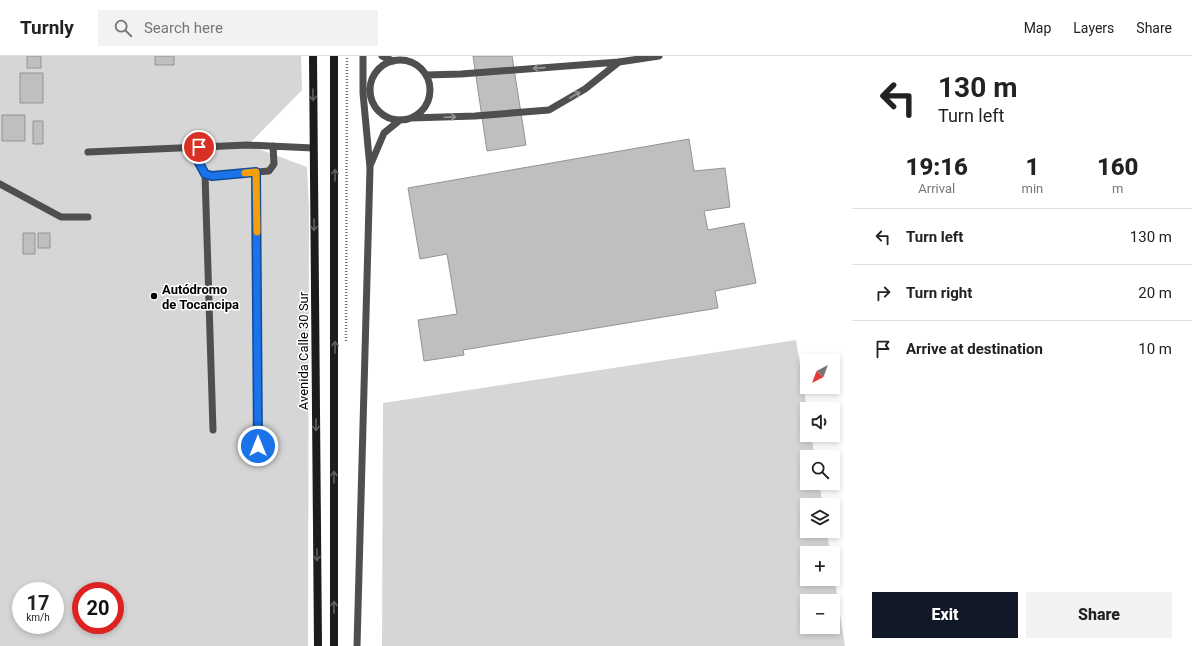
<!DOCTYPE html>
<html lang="en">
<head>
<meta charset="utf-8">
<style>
  :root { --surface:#fff; --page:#f2f2f2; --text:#222; --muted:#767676; --line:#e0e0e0; --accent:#111827 }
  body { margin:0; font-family:Roboto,sans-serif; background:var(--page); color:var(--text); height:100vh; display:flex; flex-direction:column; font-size:15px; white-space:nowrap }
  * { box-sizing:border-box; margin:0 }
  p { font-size:13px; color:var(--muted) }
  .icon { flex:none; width:22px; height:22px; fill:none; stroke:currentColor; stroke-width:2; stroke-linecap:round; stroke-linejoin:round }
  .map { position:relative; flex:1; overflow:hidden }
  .drawer { display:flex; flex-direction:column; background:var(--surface); width:340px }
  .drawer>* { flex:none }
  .banner { background:#fff; color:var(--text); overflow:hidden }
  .needle { width:26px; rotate:221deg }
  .fabs { position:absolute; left:800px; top:298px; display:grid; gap:8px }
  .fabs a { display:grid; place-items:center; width:40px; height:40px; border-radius:0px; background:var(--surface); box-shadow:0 2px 6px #0003; font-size:20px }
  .speed { position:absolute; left:12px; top:526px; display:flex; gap:8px; font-size:20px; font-weight:700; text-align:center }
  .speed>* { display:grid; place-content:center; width:52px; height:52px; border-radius:50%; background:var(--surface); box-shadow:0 2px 6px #0003; line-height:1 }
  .speed small { font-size:10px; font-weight:400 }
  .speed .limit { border:6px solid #d22; background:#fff; color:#111 }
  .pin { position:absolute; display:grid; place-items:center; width:34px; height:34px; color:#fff; margin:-17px; border:2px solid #fff; border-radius:50%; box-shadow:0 1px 4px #0007 }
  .me { position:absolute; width:44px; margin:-22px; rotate:0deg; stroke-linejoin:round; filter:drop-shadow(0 0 3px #0008) }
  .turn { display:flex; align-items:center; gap:14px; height:84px; padding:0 20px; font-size:18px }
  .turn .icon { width:52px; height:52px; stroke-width:2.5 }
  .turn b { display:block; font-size:28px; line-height:34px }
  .eta { display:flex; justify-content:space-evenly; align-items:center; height:68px; text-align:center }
  .eta b { font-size:24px; font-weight:800; line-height:28px }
  .cta { display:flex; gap:8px; margin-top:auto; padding:8px 20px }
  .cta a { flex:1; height:46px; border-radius:0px; background:var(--accent); color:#fff; font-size:16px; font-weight:800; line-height:46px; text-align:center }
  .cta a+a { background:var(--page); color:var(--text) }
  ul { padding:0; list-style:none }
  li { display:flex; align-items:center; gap:12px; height:56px; padding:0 20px; border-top:1px solid var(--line) }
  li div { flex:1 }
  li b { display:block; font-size:15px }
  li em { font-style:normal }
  header { display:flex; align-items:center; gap:24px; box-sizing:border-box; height:56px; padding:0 20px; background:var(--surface); border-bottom:1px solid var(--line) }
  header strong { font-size:19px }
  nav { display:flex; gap:22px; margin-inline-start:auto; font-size:14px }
  .search { width:280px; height:36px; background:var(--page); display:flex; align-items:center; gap:10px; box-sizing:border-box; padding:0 14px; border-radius:0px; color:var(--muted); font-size:15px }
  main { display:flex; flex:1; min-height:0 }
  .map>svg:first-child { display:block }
</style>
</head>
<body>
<header>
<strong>Turnly</strong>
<div class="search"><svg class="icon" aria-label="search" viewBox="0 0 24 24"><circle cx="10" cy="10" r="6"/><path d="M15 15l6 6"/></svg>Search here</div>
<nav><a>Map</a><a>Layers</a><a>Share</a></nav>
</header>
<main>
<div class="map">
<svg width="852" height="590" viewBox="0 0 852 590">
  <rect width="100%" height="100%" fill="#fff"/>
  <path fill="#d6d6d6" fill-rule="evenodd" d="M0 0H301L302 34 248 89 307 111 309 153 308 590H0ZM21 535H55V569H21ZM81 535H115V569H81Z
    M796 284 807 353V379H811L815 401H807V427H819L823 449H807V475H827L830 497H807V523H833V514L845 590H382L383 347ZM807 545H833V571H807Z"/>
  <path fill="#bfbfbf" stroke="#939393" d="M27 0H41V12H27Z
    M155 0H174V9H155Z
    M473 0H512L526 89 487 95Z
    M20 17H43V47H20Z
    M2 59H25V85H2Z
    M33 65H43V88H33Z
    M689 83 694 115 725 112 730 151 704 155 708 174 744 167 756 227 715 235 718 252 463 294 464 299 424 305 418 264 457 258 447 198 420 203 408 132Z
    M23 177H35V198H23Z
    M38 177H50V192H38Z"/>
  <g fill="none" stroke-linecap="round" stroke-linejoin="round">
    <path stroke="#717171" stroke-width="2.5" stroke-dasharray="1 2" stroke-linecap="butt" d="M346 285 347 0"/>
    <path stroke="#4f4f4f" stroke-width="7" d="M382 0 393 5
      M370 34a30 30 0 1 1 60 0a30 30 0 1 1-60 0Z
      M426 19 461 18 619 6 659 0
      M411 62 475 60 549 54 585 33 619 6
      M199 91 198 105 205 118 212 120 269 115 274 108 273 90
      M88 96 247 89 313 92
      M370 110 384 77 400 64
      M256 116 258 390
      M205 118 213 374
      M0 128 61 161H88
      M357 590 370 112 363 37V0"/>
    <path stroke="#1c1c1c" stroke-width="8" d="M313 0 318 590
      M334 590V0"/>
  </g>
  <defs><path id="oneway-shaft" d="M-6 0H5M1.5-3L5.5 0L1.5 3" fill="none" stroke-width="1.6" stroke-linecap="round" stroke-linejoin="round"/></defs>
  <g stroke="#959595">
    <use href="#oneway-shaft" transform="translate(539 12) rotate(176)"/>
    <use href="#oneway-shaft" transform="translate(575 39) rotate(-30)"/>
    <use href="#oneway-shaft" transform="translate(450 61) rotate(-2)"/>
  </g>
  <g stroke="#606060">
    <use href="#oneway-shaft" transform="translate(313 39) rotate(90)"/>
    <use href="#oneway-shaft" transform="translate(335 119) rotate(-90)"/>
    <use href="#oneway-shaft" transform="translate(314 169) rotate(90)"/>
    <use href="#oneway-shaft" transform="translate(335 291) rotate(-90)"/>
    <use href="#oneway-shaft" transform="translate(316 369) rotate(90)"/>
    <use href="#oneway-shaft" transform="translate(334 421) rotate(-90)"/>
    <use href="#oneway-shaft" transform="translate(317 499) rotate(90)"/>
    <use href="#oneway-shaft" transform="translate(334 551) rotate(-90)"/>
  </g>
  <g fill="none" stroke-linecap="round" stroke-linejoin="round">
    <g stroke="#114b97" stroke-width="10">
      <path id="route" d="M199 91 198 105 205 118 212 120 256 116 258 390"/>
    </g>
    <use href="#route" stroke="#1a73e8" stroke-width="7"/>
    <path stroke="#f59e0b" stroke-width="7" d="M245 117 256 116 257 176"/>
  </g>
  <circle fill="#000" stroke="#fff" stroke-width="1.5" cx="154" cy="240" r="4"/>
  <g text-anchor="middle" stroke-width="3" stroke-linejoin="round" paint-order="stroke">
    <g font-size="13" font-weight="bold" fill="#000" stroke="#fff" text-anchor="start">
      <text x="162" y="238">Autódromo<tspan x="162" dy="15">de Tocancipa</tspan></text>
    </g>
    <g font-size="13" fill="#000" stroke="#fff">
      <text transform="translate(303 295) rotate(-90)" y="5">Avenida Calle 30 Sur</text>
    </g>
  </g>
</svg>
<div class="fabs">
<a><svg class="needle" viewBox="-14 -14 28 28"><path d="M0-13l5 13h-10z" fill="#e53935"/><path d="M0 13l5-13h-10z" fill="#767676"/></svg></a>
<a><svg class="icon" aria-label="sound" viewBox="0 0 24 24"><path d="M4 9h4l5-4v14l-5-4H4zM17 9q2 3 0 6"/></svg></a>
<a><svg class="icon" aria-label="search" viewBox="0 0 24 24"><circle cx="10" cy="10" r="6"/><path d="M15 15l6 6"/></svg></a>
<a><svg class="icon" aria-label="layers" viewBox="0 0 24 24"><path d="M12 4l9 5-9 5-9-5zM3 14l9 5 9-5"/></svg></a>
<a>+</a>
<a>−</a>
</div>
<div class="speed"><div>17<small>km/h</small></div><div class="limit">20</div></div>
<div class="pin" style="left:199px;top:91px;background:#d93025"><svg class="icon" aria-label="arrive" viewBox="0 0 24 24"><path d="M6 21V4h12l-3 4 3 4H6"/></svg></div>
<svg class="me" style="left:258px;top:390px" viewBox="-20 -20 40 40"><circle r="17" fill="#1a73e8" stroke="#fff" stroke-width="3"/><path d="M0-11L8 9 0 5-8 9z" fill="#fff"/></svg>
</div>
<section class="drawer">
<div class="banner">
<div class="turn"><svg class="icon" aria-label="left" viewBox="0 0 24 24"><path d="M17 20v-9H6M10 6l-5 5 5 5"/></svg><div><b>130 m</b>Turn left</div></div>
</div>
<div class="eta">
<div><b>19:16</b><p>Arrival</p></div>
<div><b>1</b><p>min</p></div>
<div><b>160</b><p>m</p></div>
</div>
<ul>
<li><svg class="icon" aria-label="left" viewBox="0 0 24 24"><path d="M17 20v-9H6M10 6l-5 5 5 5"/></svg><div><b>Turn left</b></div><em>130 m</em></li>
<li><svg class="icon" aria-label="right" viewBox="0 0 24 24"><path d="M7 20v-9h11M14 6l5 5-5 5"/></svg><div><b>Turn right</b></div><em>20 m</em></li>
<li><svg class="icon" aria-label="arrive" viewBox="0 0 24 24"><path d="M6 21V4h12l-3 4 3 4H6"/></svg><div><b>Arrive at destination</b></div><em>10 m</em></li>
</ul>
<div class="cta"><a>Exit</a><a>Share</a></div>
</section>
</main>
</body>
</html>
